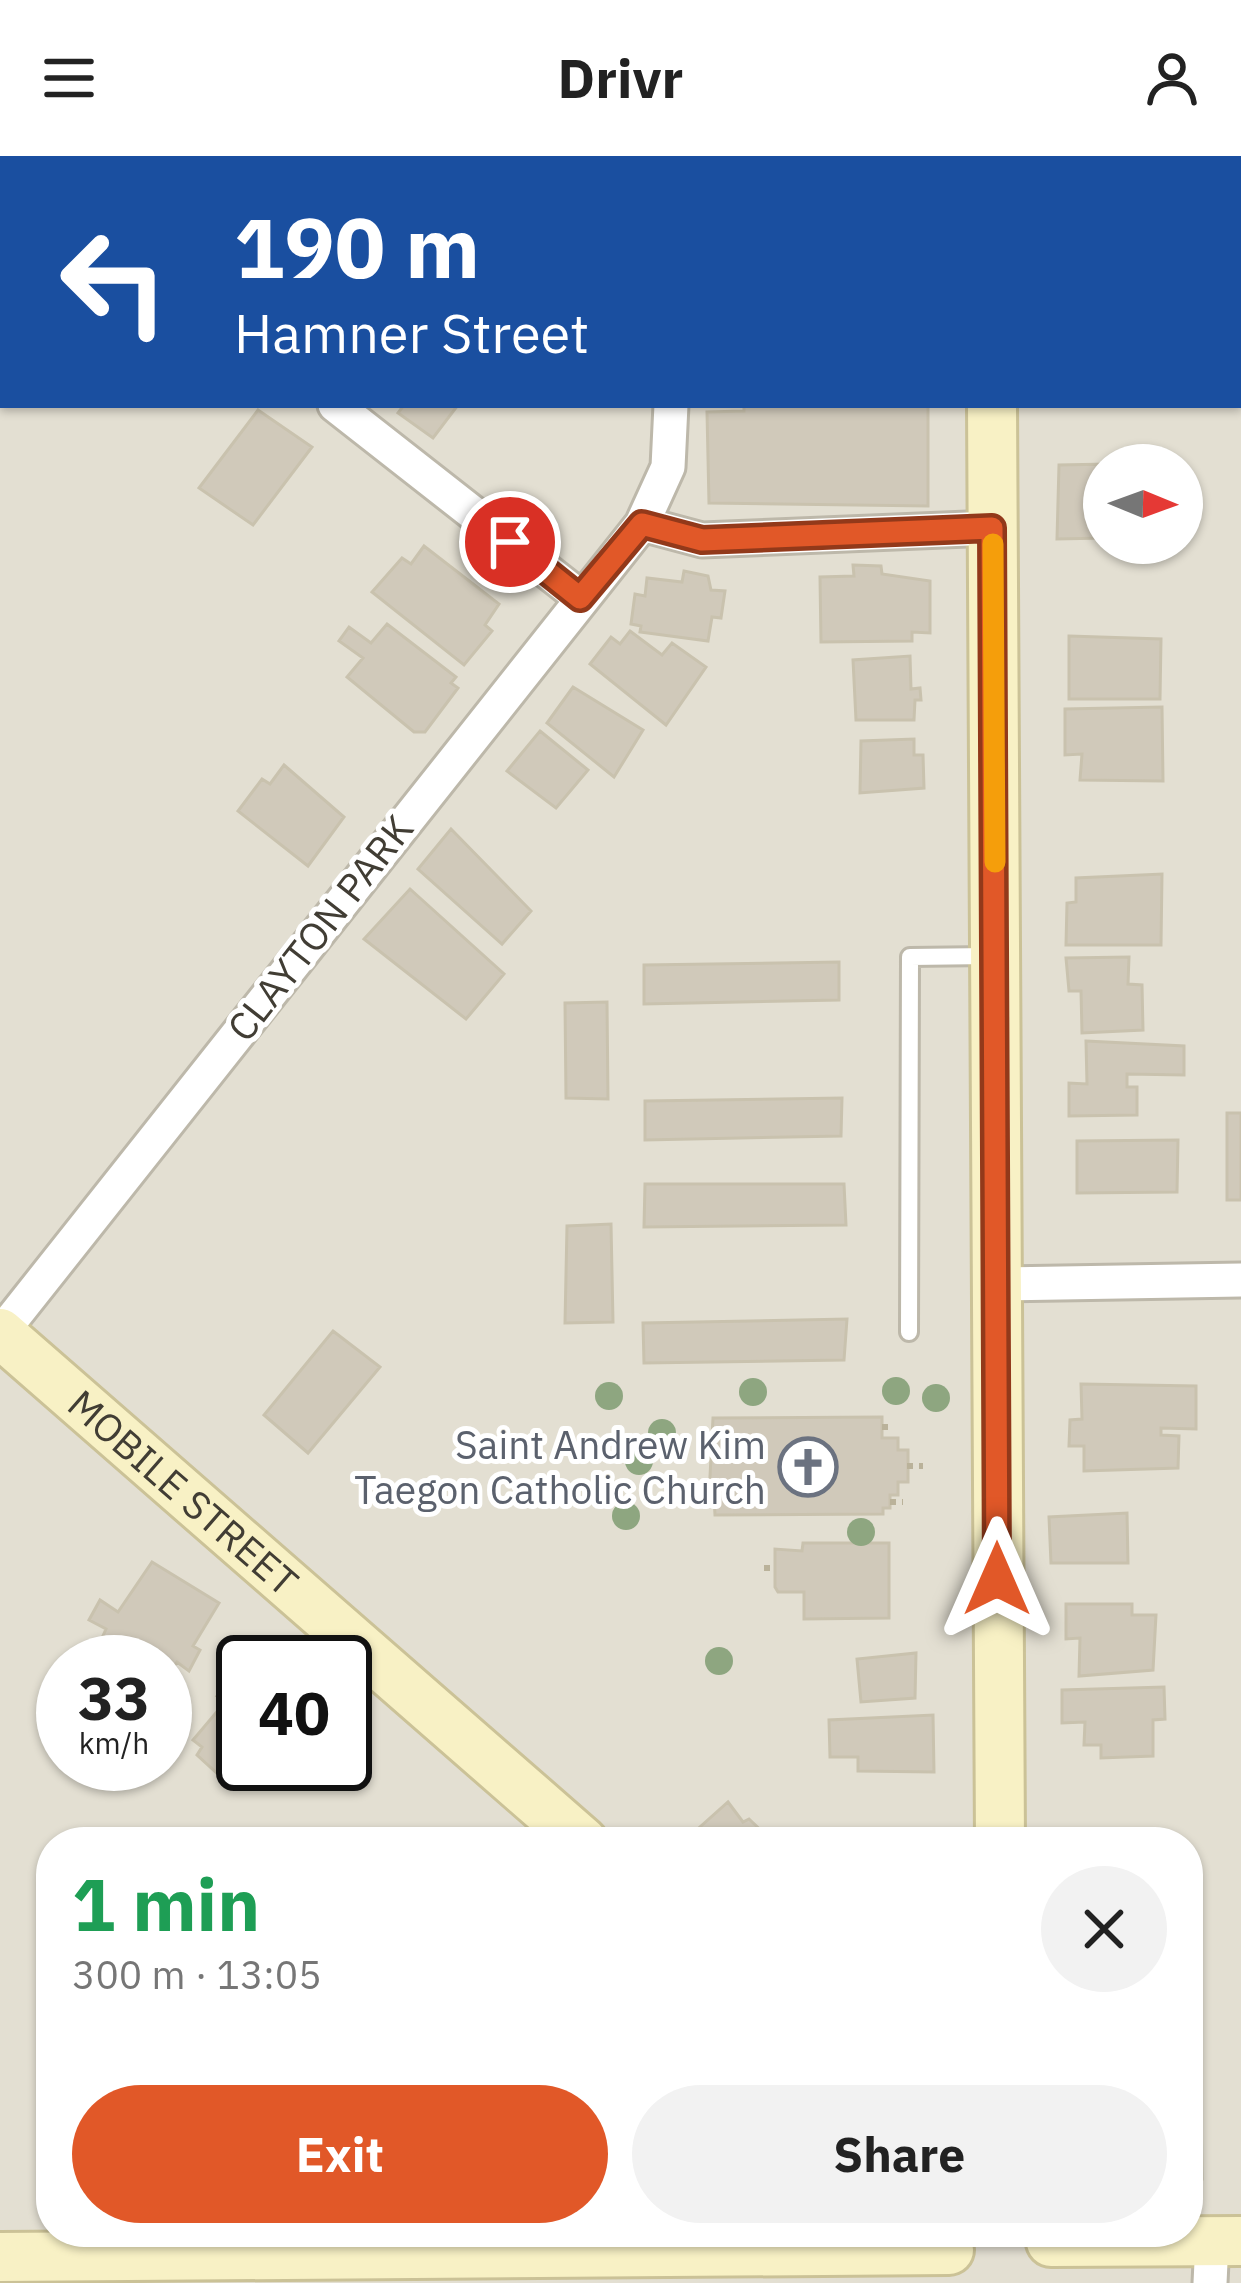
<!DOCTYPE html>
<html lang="en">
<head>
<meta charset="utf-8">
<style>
  :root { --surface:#fff; --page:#f2f2f2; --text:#222; --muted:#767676; --accent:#e15828 }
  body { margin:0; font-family:"IBM Plex Sans",sans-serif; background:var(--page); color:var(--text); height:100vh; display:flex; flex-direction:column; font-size:45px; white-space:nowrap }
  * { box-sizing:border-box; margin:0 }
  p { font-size:39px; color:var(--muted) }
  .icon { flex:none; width:66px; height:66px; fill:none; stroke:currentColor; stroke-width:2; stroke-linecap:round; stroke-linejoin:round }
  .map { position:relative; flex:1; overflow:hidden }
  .sheet { position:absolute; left:36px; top:1671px; width:1167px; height:420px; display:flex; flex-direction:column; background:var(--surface); border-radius:48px; box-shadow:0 3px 9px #0004 }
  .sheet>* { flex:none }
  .banner { position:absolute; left:0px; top:0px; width:1242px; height:252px; box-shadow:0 3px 9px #0004; background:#1a4fa0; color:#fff; overflow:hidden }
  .needle { width:78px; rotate:91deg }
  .buttons { position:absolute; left:1083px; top:288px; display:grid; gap:24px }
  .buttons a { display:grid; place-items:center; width:120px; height:120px; border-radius:50%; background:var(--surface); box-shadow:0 3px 9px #0004; font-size:60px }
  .speed { position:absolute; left:36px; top:1479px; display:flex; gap:24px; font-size:60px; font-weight:700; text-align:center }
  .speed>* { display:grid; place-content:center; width:156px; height:156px; border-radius:50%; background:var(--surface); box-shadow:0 3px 9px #0004; line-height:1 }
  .speed small { font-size:30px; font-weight:400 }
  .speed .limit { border:6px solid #111; border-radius:18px; background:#fff; color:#111 }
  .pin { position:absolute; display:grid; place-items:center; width:102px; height:102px; color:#fff; margin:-51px; border:6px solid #fff; border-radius:50%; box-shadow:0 3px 12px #0007 }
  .me { position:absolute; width:132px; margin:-66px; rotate:0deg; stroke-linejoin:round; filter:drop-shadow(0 0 9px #0008) }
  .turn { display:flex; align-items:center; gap:42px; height:252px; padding:0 36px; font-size:54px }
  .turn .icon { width:156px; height:156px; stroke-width:2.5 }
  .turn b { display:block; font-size:84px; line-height:102px }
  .round { display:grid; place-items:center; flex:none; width:126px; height:126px; border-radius:63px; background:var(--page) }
  .overview { display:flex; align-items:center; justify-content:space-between; height:204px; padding:0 36px }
  h1 { font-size:72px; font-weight:700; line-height:90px; color:#1e9e55 }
  .action { display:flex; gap:24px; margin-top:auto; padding:24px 36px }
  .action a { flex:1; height:138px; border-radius:72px; background:var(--accent); color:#fff; font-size:48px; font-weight:700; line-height:138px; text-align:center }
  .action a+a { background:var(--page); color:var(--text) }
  header { display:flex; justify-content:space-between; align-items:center; height:156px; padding:0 36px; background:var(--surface); font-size:54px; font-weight:700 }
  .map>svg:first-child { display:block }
</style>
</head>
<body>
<header><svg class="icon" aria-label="menu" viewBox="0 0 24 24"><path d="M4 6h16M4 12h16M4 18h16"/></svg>Drivr<svg class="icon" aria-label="person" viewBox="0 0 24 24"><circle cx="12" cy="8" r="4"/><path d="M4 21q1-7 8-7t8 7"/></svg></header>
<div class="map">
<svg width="1241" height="2127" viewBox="0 0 1241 2127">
  <rect width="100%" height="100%" fill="#efede3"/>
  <path fill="#e3dfd2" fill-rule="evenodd" d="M0 0H1241V2127H0ZM3 3H1239V249H3ZM1104 309H1182V387H1104ZM63 1506H165V1608H63ZM243 1506H345V1608H243ZM51 1686H1188V2076H51Z"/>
  <path fill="#d0c9ba" stroke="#c9c2ae" stroke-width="3" d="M819 0H918V3H819Z
    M0 149 3 151V225L0 223Z
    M404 249H458L433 282 398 257Z
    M744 249H928V350L709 347 707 256 744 255Z
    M258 254 312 291 253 369 199 332Z
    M1160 307 1104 309V382L1057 383 1059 309Z
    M424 390 499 448 485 469 492 475 464 509 372 436 402 402 411 408Z
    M853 409 881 410 882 418 930 425V477L912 476V485L821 486 820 421 854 420Z
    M684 415 708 420 711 434 725 435 721 462 712 461 708 485 640 476 641 470 631 468 635 438 645 440 647 422 682 426Z
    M387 468 456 521 451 527 458 532 425 576H414L347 521 363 502 339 485 349 471 371 487Z
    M630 475 662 499 672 487 706 511 666 569 590 508 611 481 620 488Z
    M1069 480 1161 483 1160 543H1069Z
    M910 500 911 533 920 532 921 544H915L914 564H856L853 504Z
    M573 531 643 574 614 621 547 567Z
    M1162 551 1163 625 1080 624 1082 598 1065 599V553Z
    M540 575 588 614 556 652 507 615Z
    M914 583V599H923L924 632 860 637 861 585Z
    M284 609 344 661 308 710 238 655 262 623 270 628Z
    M451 673 531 755 502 788 418 713Z
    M1162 718 1161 789H1066L1067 747 1076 746V722Z
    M410 733 504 818 466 863 364 783Z
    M1129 801 1128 828 1142 829 1143 874 1082 877 1081 835H1069L1066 802Z
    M839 806V844L644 848V809Z
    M607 846 608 943 566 942 565 847Z
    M1086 885 1184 890V919L1127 918V931H1137V959L1069 960V927L1087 928Z
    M842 942 841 980 645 984V945Z
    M1227 957H1241V1044H1227Z
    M1178 984 1177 1036 1077 1037V985Z
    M645 1028H844L846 1069 644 1071Z
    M611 1068 613 1166 565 1167 567 1070Z
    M847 1163 844 1204 644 1207 643 1167Z
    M333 1175 380 1211 308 1297 264 1259Z
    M1081 1228 1196 1230V1273L1161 1272V1279L1179 1280 1178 1312 1084 1315V1290H1069L1070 1264 1082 1263Z
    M882 1261V1282H898V1294H908V1326H898V1339H890V1352H883V1358L715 1359 714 1341 709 1340 713 1262Z
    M1127 1357 1128 1407H1051L1049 1361Z
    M803 1387H889V1462L804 1463V1436H778L775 1431V1393L802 1395Z
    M152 1406 219 1447 193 1490 200 1494 189 1515 177 1506 165 1522V1506H106L94 1500 106 1473 89 1464 100 1444 118 1456Z
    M1066 1448H1132V1459H1156L1153 1514 1079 1520 1080 1482 1066 1483Z
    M272 1491 288 1506H247L256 1495 263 1500Z
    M916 1497 915 1542 861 1546 857 1503Z
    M243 1510V1608H276L255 1632 231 1612 221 1621 197 1599 202 1591 193 1584 226 1545 217 1540Z
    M1164 1531 1165 1563 1153 1564V1600L1101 1602V1589H1084L1085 1566 1062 1567V1534Z
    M933 1559 934 1616 858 1615V1601H830L829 1564Z
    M728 1646 743 1666 749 1663 768 1681 764 1686H698L691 1679Z
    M1188 1945H1201L1202 2023H1188Z"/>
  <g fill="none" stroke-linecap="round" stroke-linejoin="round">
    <g stroke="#bdb8aa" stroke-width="22">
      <path id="lane" d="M909 1176 910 801 989 800"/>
    </g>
    <g stroke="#bdb8aa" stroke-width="39">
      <path id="street" d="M19 0 23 3
        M1239 157H1241
        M335 249 580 441
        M642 368 702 384 992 372
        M999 1128 1241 1124
        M1 1177 642 368 668 311 671 249
        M1210 2127 1212 2085"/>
    </g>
    <g stroke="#cbc297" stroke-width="54">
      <g id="secondary">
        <path d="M989 0V3"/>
        <path d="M992 249 1000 1686"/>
        <path id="s1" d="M0 1177 583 1686"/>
        <path d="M1051 2086 1241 2085"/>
        <path d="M0 2101 949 2094"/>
      </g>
    </g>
    <path stroke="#bab29a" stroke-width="6" stroke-dasharray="6 6" stroke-linecap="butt" d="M882 1271H894
      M907 1310H923
      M890 1346H903
      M764 1412H772"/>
    <use href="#lane" stroke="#fff" stroke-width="16"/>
    <use href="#street" stroke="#fff" stroke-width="33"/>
    <use href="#secondary" stroke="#f8f1c5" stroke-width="48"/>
  </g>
  <g fill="#8ea680">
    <circle cx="896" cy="1235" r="14"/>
    <circle cx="753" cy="1236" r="14"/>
    <circle cx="609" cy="1240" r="14"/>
    <circle cx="936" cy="1242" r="14"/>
    <circle cx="662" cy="1277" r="14"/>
    <circle cx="639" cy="1305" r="14"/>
    <circle cx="626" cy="1360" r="14"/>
    <circle cx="861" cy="1376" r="14"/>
    <circle cx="719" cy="1505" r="14"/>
  </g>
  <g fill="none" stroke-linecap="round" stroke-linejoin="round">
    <g stroke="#92391a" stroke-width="30">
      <path id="route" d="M510 386 580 442 642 368 702 384 992 372 997 1423"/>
    </g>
    <use href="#route" stroke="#e15828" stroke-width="21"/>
    <path stroke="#f59e0b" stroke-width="21" d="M993 388 995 706"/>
  </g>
  <defs>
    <g id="church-ring" transform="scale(3)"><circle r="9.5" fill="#fff" stroke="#6b7280" stroke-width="1.5"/><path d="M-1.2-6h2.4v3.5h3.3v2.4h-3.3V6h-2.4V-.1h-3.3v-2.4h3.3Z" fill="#6b7280"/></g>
  </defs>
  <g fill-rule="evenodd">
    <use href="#church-ring" x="808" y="1311"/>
  </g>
  <g text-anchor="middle" stroke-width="10" stroke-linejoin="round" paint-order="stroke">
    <g font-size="39" fill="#413d34" stroke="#fff">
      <text transform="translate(320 772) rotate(-52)" y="14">CLAYTON PARK</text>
      <text dy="14" stroke="none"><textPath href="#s1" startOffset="243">MOBILE STREET</textPath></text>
    </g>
    <g font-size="39" fill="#5b616d" stroke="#fff" text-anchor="end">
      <text x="766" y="1303">Saint Andrew Kim<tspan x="766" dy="45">Taegon Catholic Church</tspan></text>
    </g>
  </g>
</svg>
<div class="buttons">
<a><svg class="needle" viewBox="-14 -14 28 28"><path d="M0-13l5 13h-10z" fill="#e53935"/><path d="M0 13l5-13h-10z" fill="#767676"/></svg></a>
</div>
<div class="speed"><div>33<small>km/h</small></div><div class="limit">40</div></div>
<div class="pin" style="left:510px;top:386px;background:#d93025"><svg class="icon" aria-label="arrive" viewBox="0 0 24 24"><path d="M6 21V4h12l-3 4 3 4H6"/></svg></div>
<svg class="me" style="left:997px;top:1423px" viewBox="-20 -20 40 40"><path d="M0-17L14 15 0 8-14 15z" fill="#e15828" stroke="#fff" stroke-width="4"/></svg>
<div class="banner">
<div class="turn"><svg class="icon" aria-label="left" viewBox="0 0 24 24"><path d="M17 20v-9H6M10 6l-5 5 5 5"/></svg><div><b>190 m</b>Hamner Street</div></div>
</div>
<section class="sheet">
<div class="overview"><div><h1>1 min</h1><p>300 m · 13:05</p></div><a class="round"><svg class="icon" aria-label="close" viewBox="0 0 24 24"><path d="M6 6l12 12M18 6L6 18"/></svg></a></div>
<div class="action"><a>Exit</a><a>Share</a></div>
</section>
</div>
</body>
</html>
